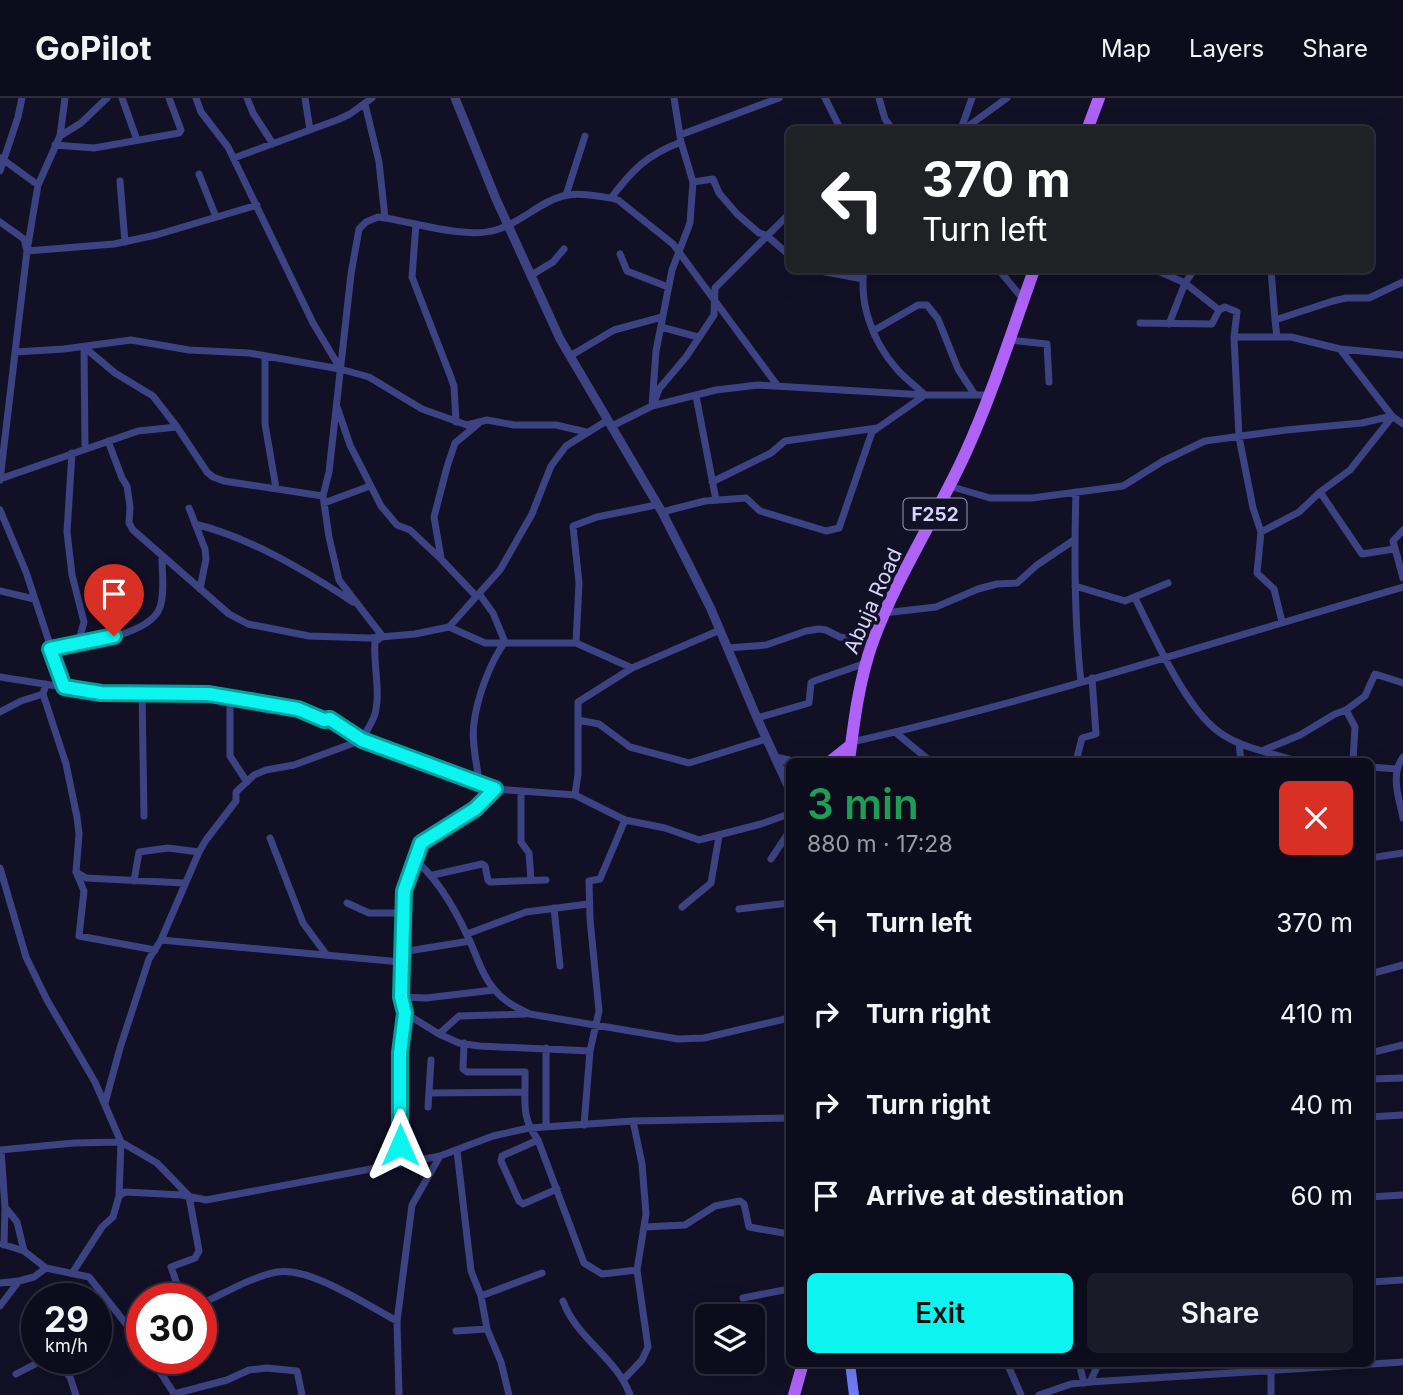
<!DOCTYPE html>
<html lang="en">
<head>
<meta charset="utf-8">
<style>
  :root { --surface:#0d0c1c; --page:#1b1a29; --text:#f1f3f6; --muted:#9a9ba3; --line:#2d2c3b; --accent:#0bf4f0 }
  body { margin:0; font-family:Inter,sans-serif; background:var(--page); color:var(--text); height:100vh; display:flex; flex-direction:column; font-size:26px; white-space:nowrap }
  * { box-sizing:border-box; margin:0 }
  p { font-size:23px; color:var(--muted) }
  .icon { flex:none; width:38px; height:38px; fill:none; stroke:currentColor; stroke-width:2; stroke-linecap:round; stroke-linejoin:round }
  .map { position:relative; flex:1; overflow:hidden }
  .panel { position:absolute; left:786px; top:660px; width:588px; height:609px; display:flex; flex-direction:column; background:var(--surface); border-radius:10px; box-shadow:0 7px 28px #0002,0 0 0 2px var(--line) }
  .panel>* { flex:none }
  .guide { position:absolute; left:786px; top:28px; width:588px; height:147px; border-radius:10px; box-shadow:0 7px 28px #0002,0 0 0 2px var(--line); background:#202124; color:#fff; overflow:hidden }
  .tools { position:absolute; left:695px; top:1206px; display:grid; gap:14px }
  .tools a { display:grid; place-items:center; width:70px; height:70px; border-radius:10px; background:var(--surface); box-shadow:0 7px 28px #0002,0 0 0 2px var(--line); font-size:35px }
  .speed { position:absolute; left:21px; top:1185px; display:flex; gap:14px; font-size:35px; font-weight:700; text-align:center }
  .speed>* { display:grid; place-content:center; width:91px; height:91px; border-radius:50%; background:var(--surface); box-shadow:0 7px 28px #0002,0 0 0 2px var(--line); line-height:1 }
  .speed small { font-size:18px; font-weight:400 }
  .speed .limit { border:10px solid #d22; background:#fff; color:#111 }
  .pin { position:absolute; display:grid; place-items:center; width:60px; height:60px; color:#fff; margin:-72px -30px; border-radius:50% 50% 50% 0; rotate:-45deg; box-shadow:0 0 7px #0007 }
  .pin .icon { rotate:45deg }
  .me { position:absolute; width:77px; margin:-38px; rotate:0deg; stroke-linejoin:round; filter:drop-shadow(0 0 5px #0008) }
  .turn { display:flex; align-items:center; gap:24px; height:147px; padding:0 21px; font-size:32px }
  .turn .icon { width:91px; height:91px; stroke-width:2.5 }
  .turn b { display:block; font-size:49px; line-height:60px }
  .round { display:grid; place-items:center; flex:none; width:74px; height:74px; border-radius:10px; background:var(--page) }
  .summary { display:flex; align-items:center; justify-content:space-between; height:119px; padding:0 21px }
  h1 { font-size:42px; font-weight:600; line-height:52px; color:#1e9e55 }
  .primary-button { display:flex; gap:14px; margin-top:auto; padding:14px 21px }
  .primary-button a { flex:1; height:80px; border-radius:10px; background:var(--accent); color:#111; font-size:28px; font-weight:600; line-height:80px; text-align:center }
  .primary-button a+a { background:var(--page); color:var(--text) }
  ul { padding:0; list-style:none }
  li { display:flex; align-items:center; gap:21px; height:91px; padding:0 21px }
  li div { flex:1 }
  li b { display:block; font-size:26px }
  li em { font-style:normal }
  header { display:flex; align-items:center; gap:42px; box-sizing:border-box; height:98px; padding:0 35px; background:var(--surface); border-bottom:2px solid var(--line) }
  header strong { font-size:33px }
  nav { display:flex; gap:38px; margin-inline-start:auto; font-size:24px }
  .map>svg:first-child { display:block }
</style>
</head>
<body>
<header>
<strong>GoPilot</strong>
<nav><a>Map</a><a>Layers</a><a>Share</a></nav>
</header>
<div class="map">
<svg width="1403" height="1297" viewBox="0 0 1403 1297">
  <rect width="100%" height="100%" fill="#111025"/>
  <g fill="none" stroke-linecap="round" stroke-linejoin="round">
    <path stroke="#3d4282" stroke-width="7" d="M122 0 137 42
      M196 0 201 14 228 49 313 225 340 270
      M247 0 253 15 273 46
      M305 0 310 32
      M825 0 841 32
      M879 0 885 21 893 32
      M365 6 379 64 385 120
      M961 31 972 0
      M963 32 1007 0
      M680 37 779 0
      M60 38 65 0
      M55 47 94 50 179 35 181 32 169 0
      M1 60 38 87
      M234 60 337 22 350 16 372 0
      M0 73 18 19 22 0
      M199 76 216 119
      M120 83 125 144
      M693 84 713 81 719 95 737 116 759 135 766 137 789 157
      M566 97 585 38
      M611 100C633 71 647 57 681 44
      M0 124 24 141 27 153 114 146 156 137 257 107
      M416 126 412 179 450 277 454 288 456 324
      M620 156 627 173 668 189
      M815 172 863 181
      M999 172 1023 201
      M1156 172 1185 185 1219 212 1225 209 1237 214 1234 239H1291L1340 251 1403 257
      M1271 172 1275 222
      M530 178 553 164 564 151
      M1140 225 1212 226 1219 212
      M1169 226 1185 185 1194 172
      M661 229 698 239
      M873 233 918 207H927L938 221 958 271 975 297
      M1234 239 1239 339 1253 410 1261 434 1257 475 1274 491 1282 524
      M1277 239 1275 222 1333 203 1346 200H1369L1403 184
      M1009 242 1047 246 1049 284
      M84 249 115 275 153 298 177 329
      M84 249 85 350
      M1340 251 1392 318 1403 326
      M15 254 64 251 131 242 189 252 249 255 340 271 369 279 422 311 467 327 487 322 514 327H556L586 334
      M570 258 614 232 662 219
      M265 259V326L276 390
      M696 298 716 402
      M655 302 659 291 686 259 714 217 715 190 789 116
      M652 308 656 253 672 172 690 125 693 84 681 44 674 0
      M337 309 350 347 381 408 397 427 410 432 441 461 476 498
      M612 328 652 308 716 292 758 287 925 297H989
      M108 343 122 380 127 388 130 409 129 425 133 432 229 516 248 526 309 538 369 540 415 536 449 529 485 545H576L632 570
      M72 355 67 434 72 477 84 524 78 546
      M0 381 138 333 177 329 207 374 213 379 224 383 323 398
      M0 382 27 153 38 87 60 38 81 25 107 0
      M712 384 771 355 785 343 877 330
      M949 388 990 400H1032L1123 388 1163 363 1205 343 1286 332 1362 325 1392 318
      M1076 394C1074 458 1074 520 1081 584
      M1320 394 1362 456 1394 451
      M324 405 370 388
      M189 410 205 451 206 461 200 491
      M0 412 26 474 64 589
      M662 414 705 403 746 400 760 413 826 433 839 430 872 334 925 297C916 288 904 280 896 270 873 244 859 206 864 172
      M195 426C251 440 304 472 353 504
      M1403 432 1393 443 1403 480
      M1261 434 1299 414 1320 394 1350 372 1392 319
      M441 460 434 419 447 369 455 345 478 326
      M1075 488 1125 503 1168 485
      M0 493 34 501
      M1135 500C1154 538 1188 617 1225 638 1246 651 1273 655 1296 663
      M884 515 936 509 978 491 997 486 1017 485 1037 467 1074 442
      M449 529 500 472 532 416 551 368 566 348 608 322
      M383 539 339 482 329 439 323 398 329 374 351 176 359 131 366 124 378 119 385 120C417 125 465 141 496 132 521 125 539 104 563 98 578 94 596 98 611 100L618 102 673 146 777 287
      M576 545 579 485 573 428 597 419 656 407
      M727 550 766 547 806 533 819 531 826 532 840 539 873 544
      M50 551C77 547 151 538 160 509 165 495 162 475 162 460
      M0 579 101 595 209 596 298 611 324 622 330 621 362 642 495 691 575 697 625 722 665 730 699 742 761 726 789 716
      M46 586 43 596 66 666 77 719 79 736 76 774 84 793 79 838 155 852
      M142 594 144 718
      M230 600V658L247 684
      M1346 612 1355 629 1353 663
      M0 614 21 603 43 596
      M757 620 809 605 811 585 814 583 866 565
      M578 622 599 626 630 649 689 665 766 641
      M895 634 930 663
      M852 644C1038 602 1220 542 1403 489
      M1239 645 1241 663
      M1264 652 1300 637 1335 616 1346 612 1365 598 1375 576 1403 585
      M1403 659C1390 677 1399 700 1403 720
      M1076 663 1082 640 1096 636 1092 580
      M1370 669 1397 671
      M479 684C477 666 471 643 474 625 477 600 490 564 505 544L493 515 480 497
      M521 694V744L529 755 531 782
      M575 697 578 676V604L632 570 720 532
      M270 740 303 825 326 856
      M1370 760 1403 755
      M414 761C438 781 454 809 467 837 476 855 481 876 494 891 503 903 517 910 530 916L678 941 704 940 789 920
      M771 761 789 734
      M0 770 26 859 47 902 95 984 121 1044 119 1098 113 1119 102 1129 73 1174
      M76 774 86 780 184 785
      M433 777 482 766 485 768 488 782 490 784 546 782
      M134 783 139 754 168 750 199 754
      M347 805 369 815H404
      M682 809 711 785 719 738
      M554 810 560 868
      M739 811 789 805
      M467 836 526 814 588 806
      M161 842 401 864
      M402 854 470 843
      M1370 876 1403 867
      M401 899 426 900 494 892
      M405 915 439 936 459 945 479 948 590 953
      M439 936 459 918 526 916
      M464 945 463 971 467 974H525C526 1002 520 1018 538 1042L584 1165 602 1176 637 1172
      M1370 955 1403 947
      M1370 981 1403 980
      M429 995 525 994
      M105 1005 120 950 149 861 161 842 199 754 206 742 236 703V694L254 677 266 672 294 667 362 642C366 634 372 625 375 616 381 593 373 567 375 543L379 541
      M428 1009 431 962
      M1370 1019 1403 1017
      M584 1027 590 953 599 913 590 821 589 783 600 781 625 722
      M546 1028V950
      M538 1042 502 1058 501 1063 519 1103 523 1106 557 1091
      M0 1052 74 1045 121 1044 157 1065 189 1098 199 1153 195 1160 171 1169 182 1200
      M1 1052 5 1109 17 1124 24 1153 46 1170 89 1179 142 1246
      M457 1053 471 1173 481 1198 487 1231 501 1264 509 1297
      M399 1066 400 955 405 915 401 899 404 793 421 745 475 711 495 691
      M119 1098 125 1094 182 1097 206 1102 440 1058
      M1370 1099 1403 1097
      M644 1129 685 1127 715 1108 740 1103 744 1106 749 1129 789 1136
      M2 1146 24 1153
      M4 1147 5 1110
      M1370 1184 1403 1182
      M0 1185 18 1183
      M481 1198 542 1175
      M743 1200 789 1191
      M563 1203C576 1240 617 1260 630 1297
      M201 1206C225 1195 251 1179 277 1174 309 1168 367 1207 397 1223
      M0 1208 19 1183 34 1179 46 1170
      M456 1233 487 1231
      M54 1260 70 1279 76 1297
      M151 1260 175 1297
      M1007 1265 1021 1297
      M1079 1265 1084 1285
      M1271 1265V1297
      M16 1276 47 1260
      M624 1281 642 1262 648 1249 637 1172 646 1116 642 1066 633 1023
      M1090 1284 1099 1265
      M174 1296 227 1282 249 1272 267 1270 297 1273 302 1297
      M399 1297 397 1223 412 1107 440 1058 493 1038 529 1030 633 1023 789 1020
      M1039 1297 1071 1286 1090 1284 1403 1264"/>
    <path stroke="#3d4282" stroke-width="9" d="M455 0 496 101 560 241 662 414 688 465 711 511 757 620 789 690
      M775 660 789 663"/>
    <path stroke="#717df9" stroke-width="10" d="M850 1265 854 1297"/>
    <path stroke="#af62f8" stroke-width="12" d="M1087 32 1099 0
      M831 663 851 647
      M849 663C854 623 859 582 873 543 897 478 936 419 965 356 992 297 1012 233 1034 172
      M794 1297 803 1265"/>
  </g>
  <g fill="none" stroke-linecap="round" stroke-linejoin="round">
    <g stroke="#079f9c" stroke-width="18">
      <path id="route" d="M114 538 50 551 64 589 101 595 209 596 298 611 324 622 330 621 362 642 495 691 475 711 421 745 404 793 401 899 405 915 400 955V1047"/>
    </g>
    <use href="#route" stroke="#0bf4f0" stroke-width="12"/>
  </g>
  <g text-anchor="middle" stroke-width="7" stroke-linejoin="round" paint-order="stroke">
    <rect fill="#111025" stroke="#9b9bbc" stroke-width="2" x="903.5" y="400.5" width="63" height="31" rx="5"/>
    <g font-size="19" font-weight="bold" fill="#d6d6fd">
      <text x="935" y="423">F252</text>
    </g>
    <g font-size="21" fill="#d6d6fd" stroke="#111025">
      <text transform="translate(873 503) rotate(-66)" y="7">Abuja Road</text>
    </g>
  </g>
</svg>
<div class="tools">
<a><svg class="icon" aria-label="layers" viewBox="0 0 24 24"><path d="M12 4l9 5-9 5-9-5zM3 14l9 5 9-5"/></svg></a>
</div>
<div class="speed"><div>29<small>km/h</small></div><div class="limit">30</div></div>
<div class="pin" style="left:114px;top:538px;background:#d93025"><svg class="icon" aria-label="arrive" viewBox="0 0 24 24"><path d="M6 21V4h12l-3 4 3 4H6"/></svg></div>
<svg class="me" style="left:400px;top:1047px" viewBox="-20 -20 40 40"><path d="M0-17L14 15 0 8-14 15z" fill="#0bf4f0" stroke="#fff" stroke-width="4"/></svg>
<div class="guide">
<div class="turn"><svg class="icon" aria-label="left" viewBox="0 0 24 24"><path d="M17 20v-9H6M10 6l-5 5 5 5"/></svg><div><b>370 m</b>Turn left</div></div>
</div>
<section class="panel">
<div class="summary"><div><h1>3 min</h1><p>880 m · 17:28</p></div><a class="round" style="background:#d93025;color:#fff"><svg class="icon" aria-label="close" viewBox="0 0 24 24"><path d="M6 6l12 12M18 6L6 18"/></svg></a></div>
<ul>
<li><svg class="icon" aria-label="left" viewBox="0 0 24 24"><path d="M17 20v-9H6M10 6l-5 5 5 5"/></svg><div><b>Turn left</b></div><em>370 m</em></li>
<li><svg class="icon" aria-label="right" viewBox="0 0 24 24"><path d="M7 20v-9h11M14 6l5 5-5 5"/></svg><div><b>Turn right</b></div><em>410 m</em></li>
<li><svg class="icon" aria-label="right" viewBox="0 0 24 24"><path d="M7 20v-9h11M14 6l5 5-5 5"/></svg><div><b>Turn right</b></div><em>40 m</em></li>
<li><svg class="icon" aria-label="arrive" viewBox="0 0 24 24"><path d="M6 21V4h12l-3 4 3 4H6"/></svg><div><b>Arrive at destination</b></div><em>60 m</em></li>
</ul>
<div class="primary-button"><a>Exit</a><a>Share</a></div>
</section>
</div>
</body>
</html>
